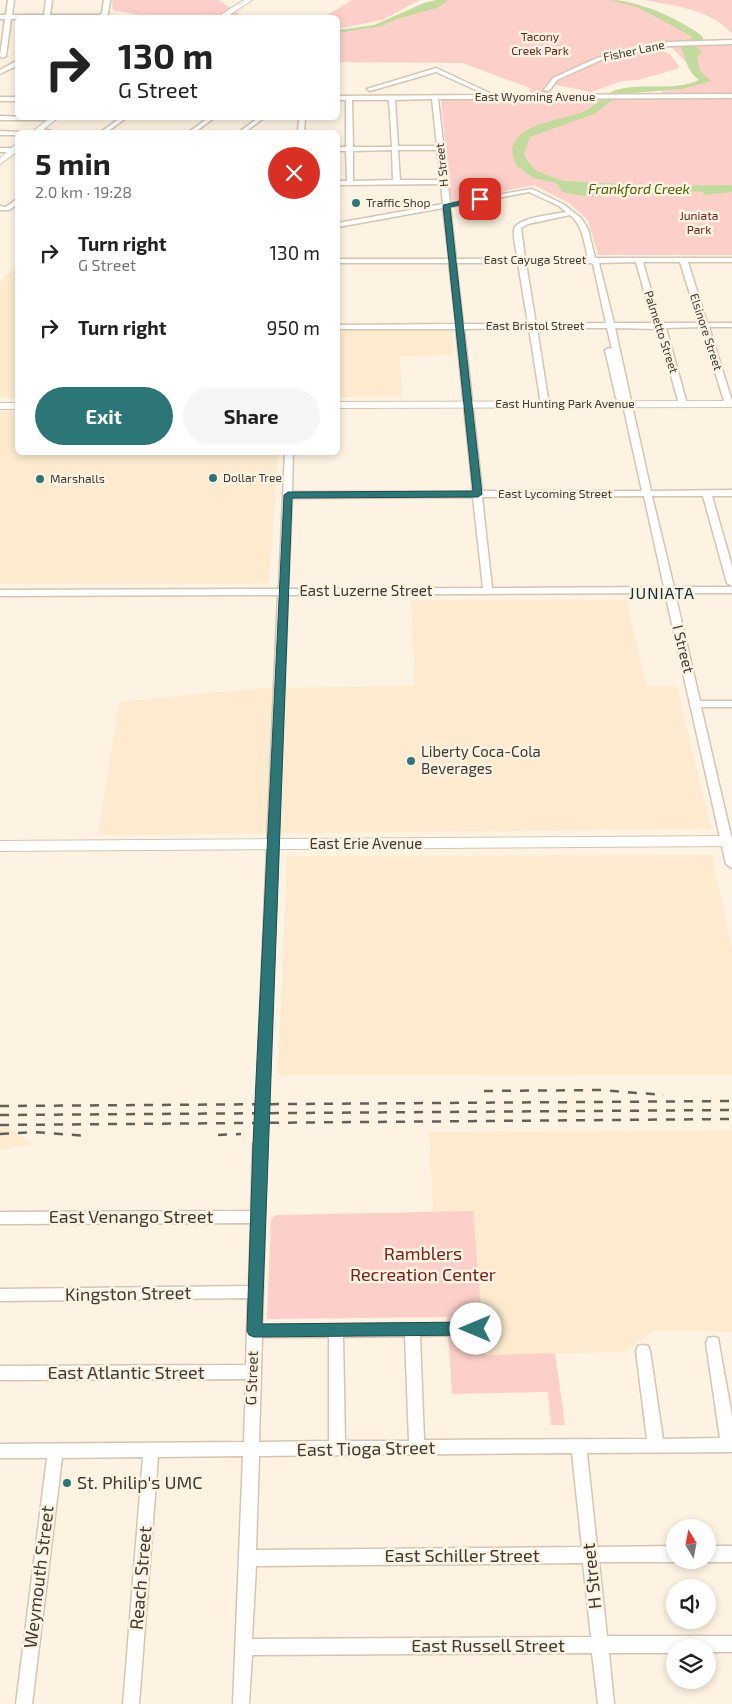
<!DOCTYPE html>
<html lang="en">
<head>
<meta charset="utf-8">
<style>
  :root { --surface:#fff; --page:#f6f6f6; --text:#222; --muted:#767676; --accent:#2c7678 }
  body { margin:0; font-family:"Exo 2",sans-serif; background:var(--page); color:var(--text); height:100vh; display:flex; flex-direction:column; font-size:19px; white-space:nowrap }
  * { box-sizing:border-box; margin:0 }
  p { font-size:16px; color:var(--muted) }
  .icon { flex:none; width:28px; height:28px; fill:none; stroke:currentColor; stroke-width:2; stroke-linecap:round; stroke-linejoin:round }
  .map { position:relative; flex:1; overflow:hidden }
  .details { position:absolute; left:15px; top:130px; width:325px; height:325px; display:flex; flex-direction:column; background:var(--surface); border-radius:8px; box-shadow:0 2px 8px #0003 }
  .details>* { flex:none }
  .top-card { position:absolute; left:15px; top:15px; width:325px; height:105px; border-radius:8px; box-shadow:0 2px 8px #0003; background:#fff; color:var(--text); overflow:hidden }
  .needle { width:32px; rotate:350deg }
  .tools { position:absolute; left:666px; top:1519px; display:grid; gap:10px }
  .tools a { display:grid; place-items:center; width:50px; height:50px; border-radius:50%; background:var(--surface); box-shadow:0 2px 8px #0003; font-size:25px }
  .pin { position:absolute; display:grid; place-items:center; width:42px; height:42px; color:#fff; margin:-21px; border-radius:10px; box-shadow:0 2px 8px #0006 }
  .me { position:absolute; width:55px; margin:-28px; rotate:270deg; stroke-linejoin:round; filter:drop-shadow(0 0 4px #0008) }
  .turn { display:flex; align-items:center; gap:18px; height:105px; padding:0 20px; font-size:22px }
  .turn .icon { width:65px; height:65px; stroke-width:2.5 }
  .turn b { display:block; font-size:35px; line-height:42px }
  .round { display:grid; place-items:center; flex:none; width:52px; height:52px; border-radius:26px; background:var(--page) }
  .summary { display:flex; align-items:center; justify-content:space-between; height:85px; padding:0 20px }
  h1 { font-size:30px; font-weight:700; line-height:38px }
  .action { display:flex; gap:10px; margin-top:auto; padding:10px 20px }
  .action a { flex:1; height:58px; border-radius:30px; background:var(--accent); color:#fff; font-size:20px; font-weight:700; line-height:58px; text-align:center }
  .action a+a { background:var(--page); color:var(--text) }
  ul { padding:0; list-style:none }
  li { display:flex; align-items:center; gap:15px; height:75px; padding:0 20px }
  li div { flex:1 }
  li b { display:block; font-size:19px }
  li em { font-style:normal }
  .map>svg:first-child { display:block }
</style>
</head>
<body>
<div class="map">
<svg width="732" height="1704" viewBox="0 0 732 1704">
  <rect width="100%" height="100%" fill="#fef3e2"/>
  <path fill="#fdeacf" d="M17 265V398H0V282Z
    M338 330H452L454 355 400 356 402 397H338Z
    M0 411H17L18 452 278 453 269 583H0Z
    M411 600H626L647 686 677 687 711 829 98 835 119 702 261 688 415 686Z
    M712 855 732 949V1074L278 1075 287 856Z
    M0 1128H8L33 1144 0 1150Z
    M732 1130V1332L655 1330 624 1352 485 1355 473 1211 433 1212 429 1132Z"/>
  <path fill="#fcd0c9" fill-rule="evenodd" d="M112 0H219L243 17H151L113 10Z
    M352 0H420L382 20 342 28H338V18L324 17Z
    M440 0H618L636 5 700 37 705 45 732 43V255H598L588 220 569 203 534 185 457 201 450 199 441 99 529 100 530 88 462 63 338 62V31L370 28 420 5ZM671 47 703 79 678 89 661 91 662 99H542L556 85 591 92 622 81 638 80 677 69 679 66 670 54 659 50Z
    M644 0H732V34C711 9 674 6 644 0Z
    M473 1211 485 1355 555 1353 565 1425H551L548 1392 452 1394 447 1317 267 1319 271 1219 276 1215Z"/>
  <path fill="#c3da9e" d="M436 0H449L437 8 397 19 382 26 338 33V30L374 25 424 3Z
    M609 0C638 0 681 19 703 37V41L696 46 702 53 697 57 700 71 711 81 683 89 632 93 611 101 594 114 530 137 524 154 529 163 535 170 552 177 566 181 654 186 732 185V192L704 195 703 192C677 189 650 195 624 192 604 199 583 197 562 192L557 183 533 178 516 165C497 124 560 122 585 111 596 106 605 93 616 90 642 82 673 92 699 80 687 72 686 59 681 47L686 40H684L692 39 691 36 637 7Z"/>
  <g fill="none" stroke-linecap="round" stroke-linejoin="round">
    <g stroke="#d3c5b1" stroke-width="3">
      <path id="minor" d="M8 0H14L12 15H44L46 0H52L50 15H99L102 13 104 0H110L108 14 104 18 11 19 6 56 3 58 0 56 5 19H0V15H6Z
        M732 40V44L669 46 601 60 557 80 549 91 544 90 553 78 597 58 669 42Z
        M18 60V65L0 74V70Z
        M436 68 494 95 732 94V98L438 99 450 203 532 189 563 204 581 218 588 229 595 258H732V262H688L707 323H732V327H709L732 401V406L725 404 701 327 666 328 687 404 683 406 679 404 658 329 615 328 651 491 732 490V496H712L732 566V586L727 583 703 496H652L674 587H732V593H675L700 701H732V707H701L732 840V868L726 864 665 593 288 595 269 1080 268 1084 263 1085 258 1084 257 1080 278 595 0 596V590L279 589 285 452H293L292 492H473L456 329H338V325L456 324 449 263H338V259H449L443 208 338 227V223L443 204 441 184 338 185V181H347L346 151H338V147H346V100H338V96L487 95 436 72 370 91 367 89ZM432 99 437 146H398L395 100ZM352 100H389L392 147H353ZM392 150 393 180 353 181V151ZM398 150H437L441 180H400ZM529 192 559 206 566 212C555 214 515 218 514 230 513 238 516 250 518 258L456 259 450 207ZM570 215C583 225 584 243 588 258H525L521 228 528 224ZM636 262 653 323H614L599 263ZM643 262H680L699 323H660ZM456 263H518L528 324H463ZM526 263H591L593 264 606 323 536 324ZM529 328 541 405 545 407 549 405 537 328H607L612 349 609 348 605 350 616 398 623 405 642 491H482L464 329ZM644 496 664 587 492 588 482 497ZM473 497 483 588 288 589 292 498Z
        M0 97H18V101H0Z
        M0 116 56 118 53 120H0Z
        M120 118H126L107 132H101Z
        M208 118H214L195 132H189Z
        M258 118H264L245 132H239Z
        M299 118H305L304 132H298Z
        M39 128 55 132 37 131 36 130Z
        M0 131 21 132H18V135H0Z
        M0 148H18V152H0Z
        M18 198V204L9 210H0V206L6 207Z
        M260 1139 265 1140 267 1144 262 1325 476 1323 481 1325 483 1329 481 1333 476 1335 420 1336 424 1440 647 1439 636 1351 638 1346 643 1345 648 1346 650 1351 663 1439 720 1438 706 1343 708 1338 713 1337 718 1338 732 1416V1452L587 1453 597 1547 675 1546V1560H679L675 1562H599L607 1636H732V1652H708V1648H675V1653H609L614 1704H598L592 1653 252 1655 249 1704H233L243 1456 158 1457 139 1704H123L143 1457 62 1458 32 1704H16L47 1458H0V1444L244 1442 246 1379 0 1380V1366L246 1365 248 1298 0 1301V1289L249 1286 251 1223 0 1224V1212L251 1211 253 1144 255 1140ZM405 1336 409 1441H345L343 1337ZM262 1337H329V1441L259 1442ZM572 1453 582 1547 256 1550 259 1456ZM583 1563 591 1637 252 1639 256 1566Z
        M708 1546H732V1562H708L704 1560H708Z"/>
    </g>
    <g stroke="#d3c5b1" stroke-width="2">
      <path id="major" d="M244 0H252L225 18H216Z
        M50 118H58L40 132H32Z
        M15 145H18V151L0 164V158Z
        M732 401V407L338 408V402Z
        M0 403H18V409H0Z
        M732 836V846L0 851V841Z"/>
    </g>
    <use href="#minor" fill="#fff" fill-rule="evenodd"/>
    <use href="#major" fill="#fff" fill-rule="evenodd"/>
    <path stroke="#665f55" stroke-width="2.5" stroke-dasharray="9 9" stroke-linecap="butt" d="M484 1091 600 1090 664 1095
      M0 1106 732 1101
      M0 1115 732 1110
      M0 1125 732 1119
      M0 1134 34 1132 87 1136
      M218 1135 241 1134"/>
    <g stroke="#d3c5b1" stroke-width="14" stroke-linecap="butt">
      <path id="minor-bridge" d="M260 1144 263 1080"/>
    </g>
    <use href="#minor-bridge" stroke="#fff" stroke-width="12"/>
  </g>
  <path fill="#2c7678" stroke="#1d4d4e" d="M480 197 482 200 450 207 482 494 478 497 292 498 262 1324 476 1322 481 1324 483 1329 481 1333 476 1335 254 1337 249 1335 247 1331 253 1144 284 495 288 492 473 491 443 205Z"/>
  <g fill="#2c7678" stroke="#fef3e2" stroke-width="2">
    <circle cx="356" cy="203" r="5"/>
    <circle cx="213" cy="478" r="5"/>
    <circle cx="40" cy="479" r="5"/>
    <circle cx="411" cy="761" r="5"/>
    <circle cx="67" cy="1483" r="5"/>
  </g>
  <g text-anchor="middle" stroke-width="5" stroke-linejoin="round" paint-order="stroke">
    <g font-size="12" fill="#72231c" stroke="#fef3e2">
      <text x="540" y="41">Tacony<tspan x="540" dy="14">Creek Park</tspan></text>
      <text x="699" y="220">Juniata<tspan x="699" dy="14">Park</tspan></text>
    </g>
    <g font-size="12" fill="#403a32" stroke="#fef3e2">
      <text transform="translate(634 51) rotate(-12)" y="4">Fisher Lane</text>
      <text x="535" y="101">East Wyoming Avenue</text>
      <text transform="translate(442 165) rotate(-96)" y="4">H Street</text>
      <text x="535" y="264">East Cayuga Street</text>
      <text x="535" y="330">East Bristol Street</text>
      <text transform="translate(661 332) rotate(72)" y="4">Palmetto Street</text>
      <text transform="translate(706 332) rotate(72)" y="4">Elsinore Street</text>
      <text x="565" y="408">East Hunting Park Avenue</text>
      <text x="555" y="498">East Lycoming Street</text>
    </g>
    <g font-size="12" fill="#403a32" stroke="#fef3e2" text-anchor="start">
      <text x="366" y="207">Traffic Shop</text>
      <text x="223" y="482">Dollar Tree</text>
      <text x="50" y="483">Marshalls</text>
    </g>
    <g font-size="14" font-style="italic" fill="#486004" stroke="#fef3e2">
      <text x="639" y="194">Frankford Creek</text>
    </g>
    <g font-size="15" fill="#403a32" stroke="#fef3e2">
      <text x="366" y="596">East Luzerne Street</text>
      <text transform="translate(683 649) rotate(76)" y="5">I Street</text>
      <text x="366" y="849">East Erie Avenue</text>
      <text transform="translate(252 1378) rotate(-88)" y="5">G Street</text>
    </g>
    <g font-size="15" fill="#403a32" stroke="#fef3e2" text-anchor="start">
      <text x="421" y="757">Liberty Coca-Cola<tspan x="421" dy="17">Beverages</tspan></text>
    </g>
    <g font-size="16" letter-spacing="1" fill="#0c3031" stroke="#fef3e2">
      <text x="662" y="599">JUNIATA</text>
    </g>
    <g font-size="18" fill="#403a32" stroke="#fef3e2">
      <text x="131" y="1223">East Venango Street</text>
      <text transform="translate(128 1294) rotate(-1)" y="6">Kingston Street</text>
      <text x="126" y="1379">East Atlantic Street</text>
      <text transform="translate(366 1449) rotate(-1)" y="6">East Tioga Street</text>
      <text x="462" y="1562">East Schiller Street</text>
      <text transform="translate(592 1576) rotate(-96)" y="6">H Street</text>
      <text transform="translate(39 1577) rotate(-83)" y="6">Weymouth Street</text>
      <text transform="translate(141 1578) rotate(-85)" y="6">Reach Street</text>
      <text x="488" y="1652">East Russell Street</text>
    </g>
    <g font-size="18" fill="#72231c" stroke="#fef3e2">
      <text x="423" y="1260">Ramblers<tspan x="423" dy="21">Recreation Center</tspan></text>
    </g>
    <g font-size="18" fill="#403a32" stroke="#fef3e2" text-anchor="start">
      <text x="77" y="1489">St. Philip's UMC</text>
    </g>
  </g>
</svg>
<div class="tools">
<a><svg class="needle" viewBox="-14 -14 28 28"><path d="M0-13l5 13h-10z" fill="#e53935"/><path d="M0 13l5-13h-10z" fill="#767676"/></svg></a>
<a><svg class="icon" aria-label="sound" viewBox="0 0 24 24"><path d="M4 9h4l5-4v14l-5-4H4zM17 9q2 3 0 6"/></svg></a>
<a><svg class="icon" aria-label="layers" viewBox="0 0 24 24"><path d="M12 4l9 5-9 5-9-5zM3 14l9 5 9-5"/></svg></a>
</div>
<div class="pin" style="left:480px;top:199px;background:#d93025"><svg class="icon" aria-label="arrive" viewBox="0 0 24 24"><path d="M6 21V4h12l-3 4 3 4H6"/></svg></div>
<svg class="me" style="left:476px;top:1329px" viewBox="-20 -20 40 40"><circle r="19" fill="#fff"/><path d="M0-13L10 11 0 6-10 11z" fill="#2c7678"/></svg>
<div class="top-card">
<div class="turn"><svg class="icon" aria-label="right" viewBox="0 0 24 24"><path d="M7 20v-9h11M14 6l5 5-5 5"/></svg><div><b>130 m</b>G Street</div></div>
</div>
<section class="details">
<div class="summary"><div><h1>5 min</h1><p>2.0 km · 19:28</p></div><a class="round" style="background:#d93025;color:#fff"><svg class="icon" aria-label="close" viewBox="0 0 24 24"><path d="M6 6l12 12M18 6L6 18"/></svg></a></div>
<ul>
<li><svg class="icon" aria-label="right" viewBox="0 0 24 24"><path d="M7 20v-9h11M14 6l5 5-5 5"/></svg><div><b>Turn right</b><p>G Street</p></div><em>130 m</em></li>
<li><svg class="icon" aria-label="right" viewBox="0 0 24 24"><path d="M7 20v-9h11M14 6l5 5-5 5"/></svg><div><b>Turn right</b></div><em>950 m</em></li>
</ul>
<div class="action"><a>Exit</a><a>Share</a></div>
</section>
</div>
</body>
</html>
